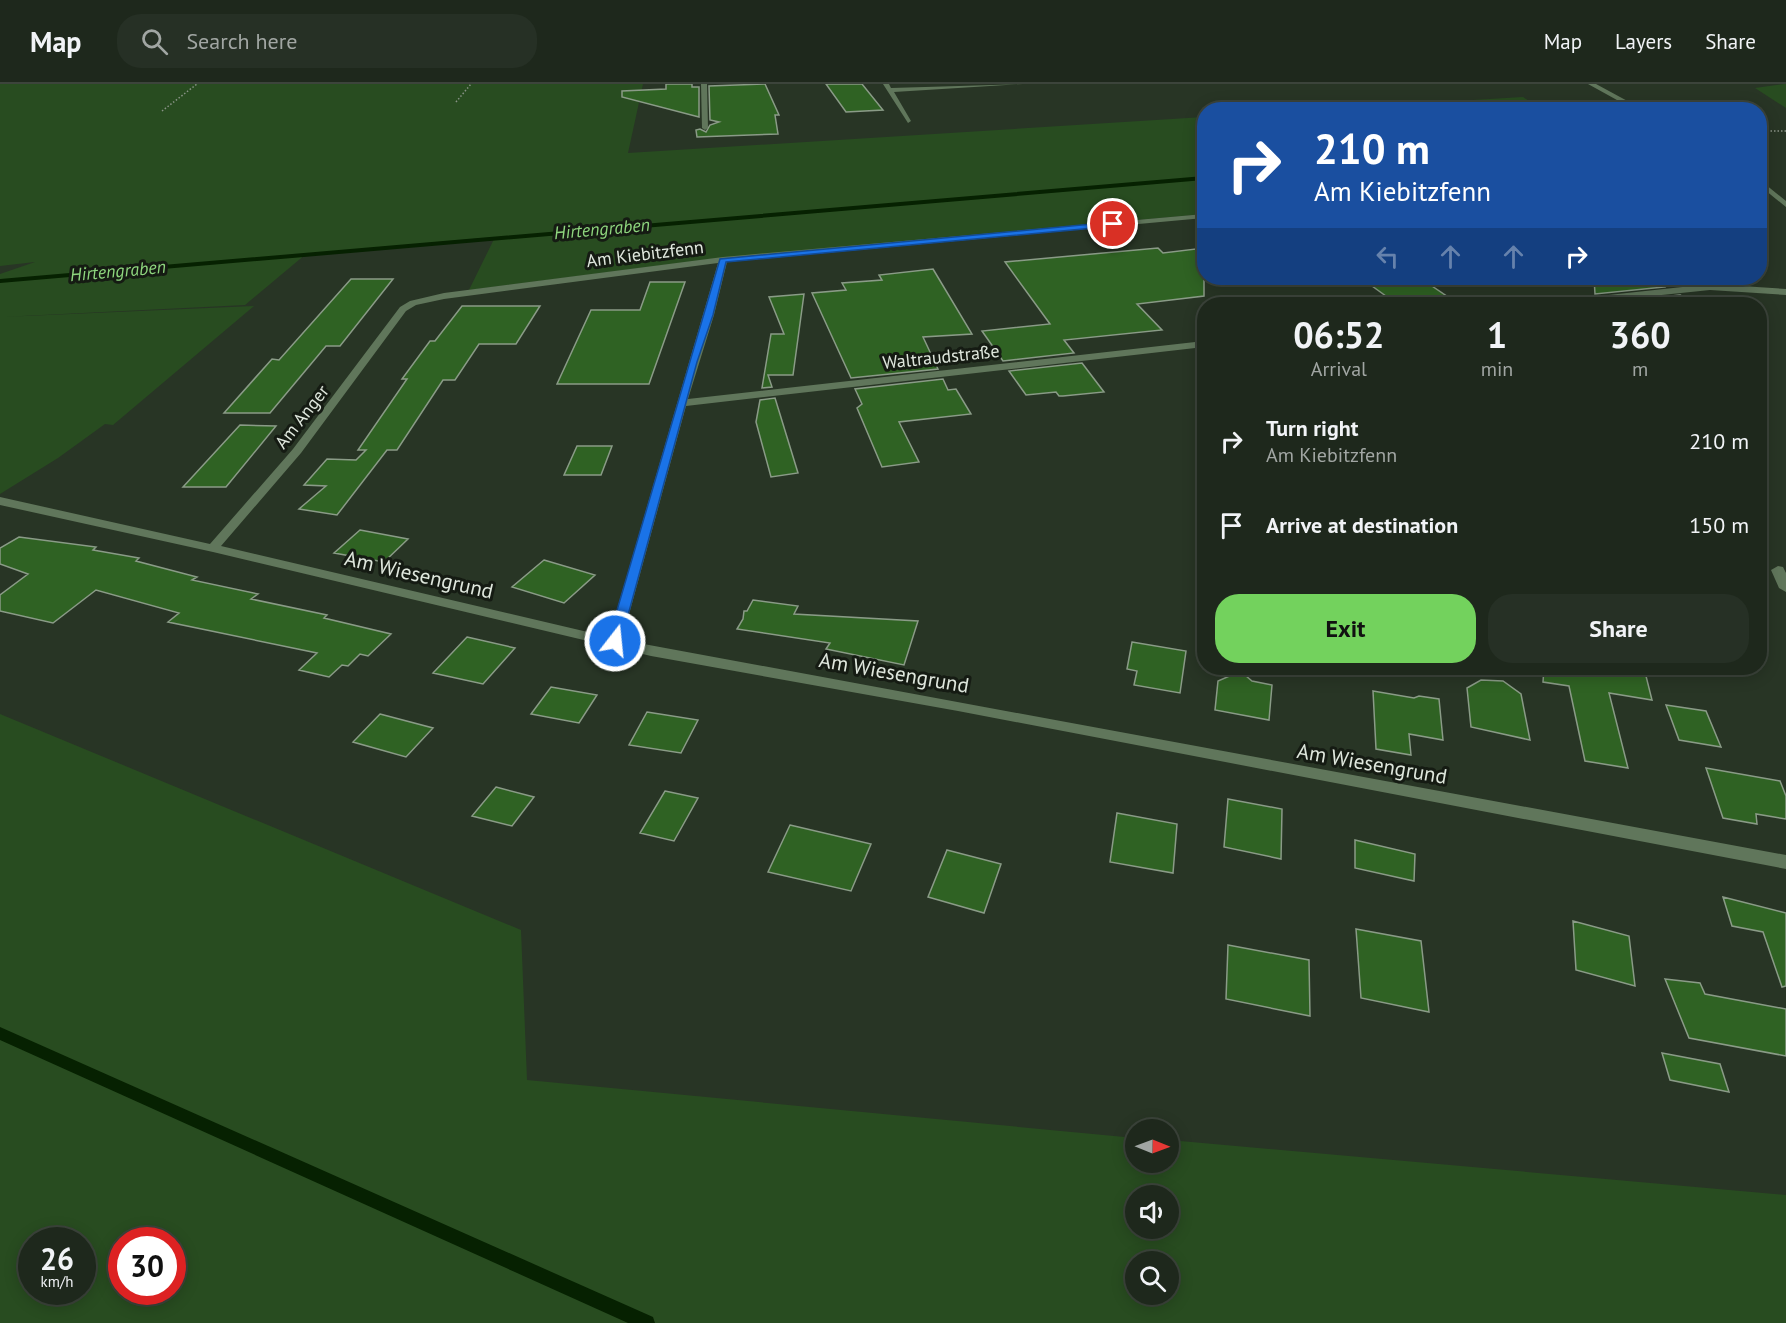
<!DOCTYPE html>
<html lang="en">
<head>
<meta charset="utf-8">
<style>
  :root { --surface:#1e281c; --page:#263025; --text:#f1f3f6; --muted:#a1a6a3; --line:#3c443b; --accent:#73d25d }
  body { margin:0; font-family:"PT Sans",sans-serif; background:var(--page); color:var(--text); height:100vh; display:flex; flex-direction:column; font-size:22px; white-space:nowrap }
  * { box-sizing:border-box; margin:0 }
  p { font-size:20px; color:var(--muted) }
  .icon { flex:none; width:33px; height:33px; fill:none; stroke:currentColor; stroke-width:2; stroke-linecap:round; stroke-linejoin:round }
  .map { position:relative; flex:1; overflow:hidden }
  .panel { position:absolute; left:1197px; top:213px; width:570px; height:378px; display:flex; flex-direction:column; background:var(--surface); border-radius:24px; box-shadow:0 3px 15px #0003,0 0 0 2px var(--line) }
  .panel>* { flex:none }
  .hud { position:absolute; left:1197px; top:18px; width:570px; height:183px; border-radius:24px; box-shadow:0 3px 15px #0003,0 0 0 2px var(--line); background:#1a4fa0; color:#fff; overflow:hidden }
  .needle { width:39px; rotate:91deg }
  .fabs { position:absolute; left:1125px; top:1035px; display:grid; gap:12px }
  .fabs a { display:grid; place-items:center; width:54px; height:54px; border-radius:50%; background:var(--surface); box-shadow:0 3px 15px #0003,0 0 0 2px var(--line); font-size:30px }
  .speed { position:absolute; left:18px; top:1143px; display:flex; gap:12px; font-size:30px; font-weight:700; text-align:center }
  .speed>* { display:grid; place-content:center; width:78px; height:78px; border-radius:50%; background:var(--surface); box-shadow:0 3px 15px #0003,0 0 0 2px var(--line); line-height:1 }
  .speed small { font-size:15px; font-weight:400 }
  .speed .limit { border:9px solid #d22; background:#fff; color:#111 }
  .pin { position:absolute; display:grid; place-items:center; width:51px; height:51px; color:#fff; margin:-26px; border:3px solid #fff; border-radius:50%; box-shadow:0 2px 6px #0007 }
  .me { position:absolute; width:66px; margin:-33px; rotate:16deg; stroke-linejoin:round; filter:drop-shadow(0 0 4px #0008) }
  .turn { display:flex; align-items:center; gap:21px; height:126px; padding:0 18px; font-size:27px }
  .turn .icon { width:78px; height:78px; stroke-width:2.5 }
  .turn b { display:block; font-size:42px; line-height:51px }
  .lanes { display:flex; align-items:center; height:57px; padding:0 18px; background:#0003; justify-content:center; gap:30px; direction:ltr }
  .lanes .off { opacity:.35 }
  .eta { display:flex; justify-content:space-evenly; align-items:center; height:102px; text-align:center }
  .eta b { font-size:36px; font-weight:600; line-height:42px }
  .button { display:flex; gap:12px; margin-top:auto; padding:12px 18px }
  .button a { flex:1; height:69px; border-radius:24px; background:var(--accent); color:#111; font-size:24px; font-weight:600; line-height:69px; text-align:center }
  .button a+a { background:var(--page); color:var(--text) }
  ul { padding:0; list-style:none }
  li { display:flex; align-items:center; gap:18px; height:84px; padding:0 18px }
  li div { flex:1 }
  li b { display:block; font-size:22px }
  li em { font-style:normal }
  header { display:flex; align-items:center; gap:36px; box-sizing:border-box; height:84px; padding:0 30px; background:var(--surface); border-bottom:2px solid var(--line) }
  header strong { font-size:28px }
  nav { display:flex; gap:33px; margin-inline-start:auto; font-size:21px }
  .search { width:420px; height:54px; background:var(--page); display:flex; align-items:center; gap:15px; box-sizing:border-box; padding:0 21px; border-radius:24px; color:var(--muted); font-size:22px }
  .map>svg:first-child { display:block }
</style>
</head>
<body>
<header>
<strong>Map</strong>
<div class="search"><svg class="icon" aria-label="search" viewBox="0 0 24 24"><circle cx="10" cy="10" r="6"/><path d="M15 15l6 6"/></svg>Search here</div>
<nav><a>Map</a><a>Layers</a><a>Share</a></nav>
</header>
<div class="map">
<svg width="1786" height="1239" viewBox="0 0 1786 1239">
  <rect width="100%" height="100%" fill="#283525"/>
  <path fill="#284c20" fill-rule="evenodd" d="M0 0H643L628 69 1204 33V130L720 174 469 206 495 153 306 170 245 221 2 233 254 222 113 341 105 340 58 374 0 410V190L35 178 0 182Z
    M1786 0V24L1755 4 1784 0Z
    M1523 13 1542 25H1322Z
    M0 630 521 846 527 996 1135 1054 1136 1078H1168L1169 1056 1786 1111V1239H0ZM1136 1112H1168V1144H1136ZM32 1156H82V1208H32ZM122 1156H172V1208H122ZM1136 1178H1168V1210H1136Z"/>
  <g fill="none" stroke-linecap="round" stroke-linejoin="round">
    <path fill="#062101" fill-rule="evenodd" d="M1204 92V96L0 199V195Z
      M0 943 653 1233 655 1239H628L0 956Z"/>
  </g>
  <path fill="#2f6223" stroke="#8a9b87" stroke-width="1.5" d="M666 0H692V3H699V33L622 13V7L666 5Z
    M765 0 779 31H775L778 50 697 53 696 46 700 45 706 48 710 41 719 38 710 36 709 2Z
    M826 0H862L883 26 846 28Z
    M1158 164 1163 169 1204 164V212L1137 220 1162 246 1064 256 1074 269 1003 277 982 247 1050 240 1005 178Z
    M933 185 972 250 923 253 938 285 851 294 812 209 846 206 842 199 882 196 879 191Z
    M1361 194H1420L1451 215 1397 220Z
    M1594 194H1648L1664 203 1595 210Z
    M351 195H393L340 262H326L270 329H224L272 275 279 276Z
    M650 198H685L649 300H557L591 226H640Z
    M804 210 793 291H768L772 303 762 304 771 250H784L769 213Z
    M1680 211 1696 220H1596Z
    M462 222H540L516 260H479L455 296H443L397 366H387L337 431 299 425 326 402 304 401 327 375 356 376 366 366H358L407 295H402L430 257H435Z
    M1082 279 1104 308 1063 312H1059L1056 308 1026 311 1009 287Z
    M943 295 948 306 956 305 971 330 899 338 919 378 882 383 857 324 862 320 855 305Z
    M775 314 798 389 771 393 756 338 760 316Z
    M240 341 276 342 226 403H183Z
    M577 362H612L601 391H564Z
    M360 446 408 455 384 478 334 469Z
    M19 453 96 463 93 466 139 474 136 477 197 493 192 496 258 510 251 515 327 531 324 534 391 550 368 572 360 570 348 582 342 581 329 593 299 586 317 569 168 538 179 529 96 506 53 539 0 527V511L28 490 0 480V464Z
    M544 476 595 491 564 519 512 503Z
    M753 516 798 522 794 530 918 537 904 581 826 565 830 559 737 545 743 535 744 527H747Z
    M467 553 515 564 483 600 433 589Z
    M1132 558 1186 567 1180 609 1134 601 1137 587 1127 585Z
    M1544 584H1644L1652 616 1609 609 1628 684 1585 677 1569 602 1543 598Z
    M1234 590 1246 592 1252 597 1272 601 1269 636 1215 626 1218 597Z
    M1481 596 1503 597 1521 610 1530 656 1471 643 1467 604Z
    M551 603 597 611 579 639 531 630Z
    M1373 607 1414 614 1419 612 1439 615 1443 656 1409 650 1411 671 1376 665Z
    M1666 621 1706 627 1721 663 1679 656Z
    M647 628 698 636 681 669 629 661Z
    M380 630 433 644 406 673 353 658Z
    M1706 684 1780 697 1786 712V735L1756 730 1757 740 1723 734Z
    M496 703 534 713 512 742 472 732Z
    M665 707 698 714 674 757 640 749Z
    M1228 715 1282 725 1281 775 1224 763Z
    M1117 729 1177 740 1173 789 1110 778Z
    M790 741 871 760 851 807 768 788Z
    M1355 756 1415 770 1414 797 1355 784Z
    M947 766 1001 780 984 829 928 813Z
    M1723 813 1786 829V902L1782 903 1763 848 1732 842Z
    M1573 837 1629 852 1635 902 1576 886Z
    M1356 845 1421 857 1429 928 1361 914Z
    M1228 861 1309 876 1310 932 1226 915Z
    M1665 895 1700 899 1705 910 1786 925V972L1689 954Z
    M1662 969 1720 980 1729 1008 1670 996Z"/>
  <g fill="none" stroke-linecap="round" stroke-linejoin="round">
    <path stroke="#899386" stroke-width="1.5" stroke-dasharray="1.5 2" stroke-linecap="butt" d="M456 18 471 0
      M162 27 197 0
      M1760 47H1786"/>
    <path fill="#60765b" fill-rule="evenodd" d="M701 0H707L708 44 705 46 702 44Z
      M883 0H889L891 4 1023 0 894 8 911 37 908 39Z
      M1588 0H1596L1644 26H1635Z
      M1760 96 1786 117V123L1760 102Z
      M1204 130V134L727 178 714 231 688 315 1204 257V263L686 322 622 556 1786 771V785L958 627 651 572 213 468 0 421V413L210 460 293 365 400 223 410 217 444 209 723 173ZM718 179 609 553 221 462 301 369 406 227 416 221 444 215Z
      M1710 200 1786 205V211L1710 206 1574 220H1548L1553 217Z
      M1778 482 1783 483 1786 489V508L1779 504 1771 486Z"/>
  </g>
  <path fill="#1a73e8" stroke="#114b97" stroke-width="1.5" d="M1113 138 1115 142 726 178 713 231 697 278 621 557 619 560H610L608 557 720 175Z"/>
  <g text-anchor="middle" stroke-width="6" stroke-linejoin="round" paint-order="stroke">
    <g font-size="18" font-style="italic" fill="#8ed67e" stroke="#151b13">
      <text transform="translate(602 145) rotate(-5)" y="6">Hirtengraben</text>
      <text transform="translate(118 187) rotate(-5)" y="6">Hirtengraben</text>
    </g>
    <g font-size="18" fill="#dfe7dd" stroke="#151b13">
      <text transform="translate(645 170) rotate(-7)" y="6">Am Kiebitzfenn</text>
      <text transform="translate(941 273) rotate(-6)" y="6">Waltraudstraße</text>
      <text transform="translate(302 333) rotate(-52)" y="6">Am Anger</text>
    </g>
    <g font-size="21" fill="#dfe7dd" stroke="#151b13">
      <text transform="translate(419 491) rotate(13)" y="7">Am Wiesengrund</text>
      <text transform="translate(894 589) rotate(10)" y="7">Am Wiesengrund</text>
      <text transform="translate(1372 680) rotate(10)" y="7">Am Wiesengrund</text>
    </g>
  </g>
</svg>
<div class="fabs">
<a><svg class="needle" viewBox="-14 -14 28 28"><path d="M0-13l5 13h-10z" fill="#e53935"/><path d="M0 13l5-13h-10z" fill="#a1a6a3"/></svg></a>
<a><svg class="icon" aria-label="sound" viewBox="0 0 24 24"><path d="M4 9h4l5-4v14l-5-4H4zM17 9q2 3 0 6"/></svg></a>
<a><svg class="icon" aria-label="search" viewBox="0 0 24 24"><circle cx="10" cy="10" r="6"/><path d="M15 15l6 6"/></svg></a>
</div>
<div class="speed"><div>26<small>km/h</small></div><div class="limit">30</div></div>
<div class="pin" style="left:1113px;top:140px;background:#d93025"><svg class="icon" aria-label="arrive" viewBox="0 0 24 24"><path d="M6 21V4h12l-3 4 3 4H6"/></svg></div>
<svg class="me" style="left:615px;top:557px" viewBox="-20 -20 40 40"><circle r="17" fill="#1a73e8" stroke="#fff" stroke-width="3"/><path d="M0-11L8 9 0 5-8 9z" fill="#fff"/></svg>
<div class="hud">
<div class="turn"><svg class="icon" aria-label="right" viewBox="0 0 24 24"><path d="M7 20v-9h11M14 6l5 5-5 5"/></svg><div><b>210 m</b>Am Kiebitzfenn</div></div>
<div class="lanes"><svg class="icon off" aria-label="left" viewBox="0 0 24 24"><path d="M17 20v-9H6M10 6l-5 5 5 5"/></svg><svg class="icon off" aria-label="ahead" viewBox="0 0 24 24"><path d="M12 20V5M6 11l6-6 6 6"/></svg><svg class="icon off" aria-label="ahead" viewBox="0 0 24 24"><path d="M12 20V5M6 11l6-6 6 6"/></svg><svg class="icon" aria-label="right" viewBox="0 0 24 24"><path d="M7 20v-9h11M14 6l5 5-5 5"/></svg></div>
</div>
<section class="panel">
<div class="eta">
<div><b>06:52</b><p>Arrival</p></div>
<div><b>1</b><p>min</p></div>
<div><b>360</b><p>m</p></div>
</div>
<ul>
<li><svg class="icon" aria-label="right" viewBox="0 0 24 24"><path d="M7 20v-9h11M14 6l5 5-5 5"/></svg><div><b>Turn right</b><p>Am Kiebitzfenn</p></div><em>210 m</em></li>
<li><svg class="icon" aria-label="arrive" viewBox="0 0 24 24"><path d="M6 21V4h12l-3 4 3 4H6"/></svg><div><b>Arrive at destination</b></div><em>150 m</em></li>
</ul>
<div class="button"><a>Exit</a><a>Share</a></div>
</section>
</div>
</body>
</html>
